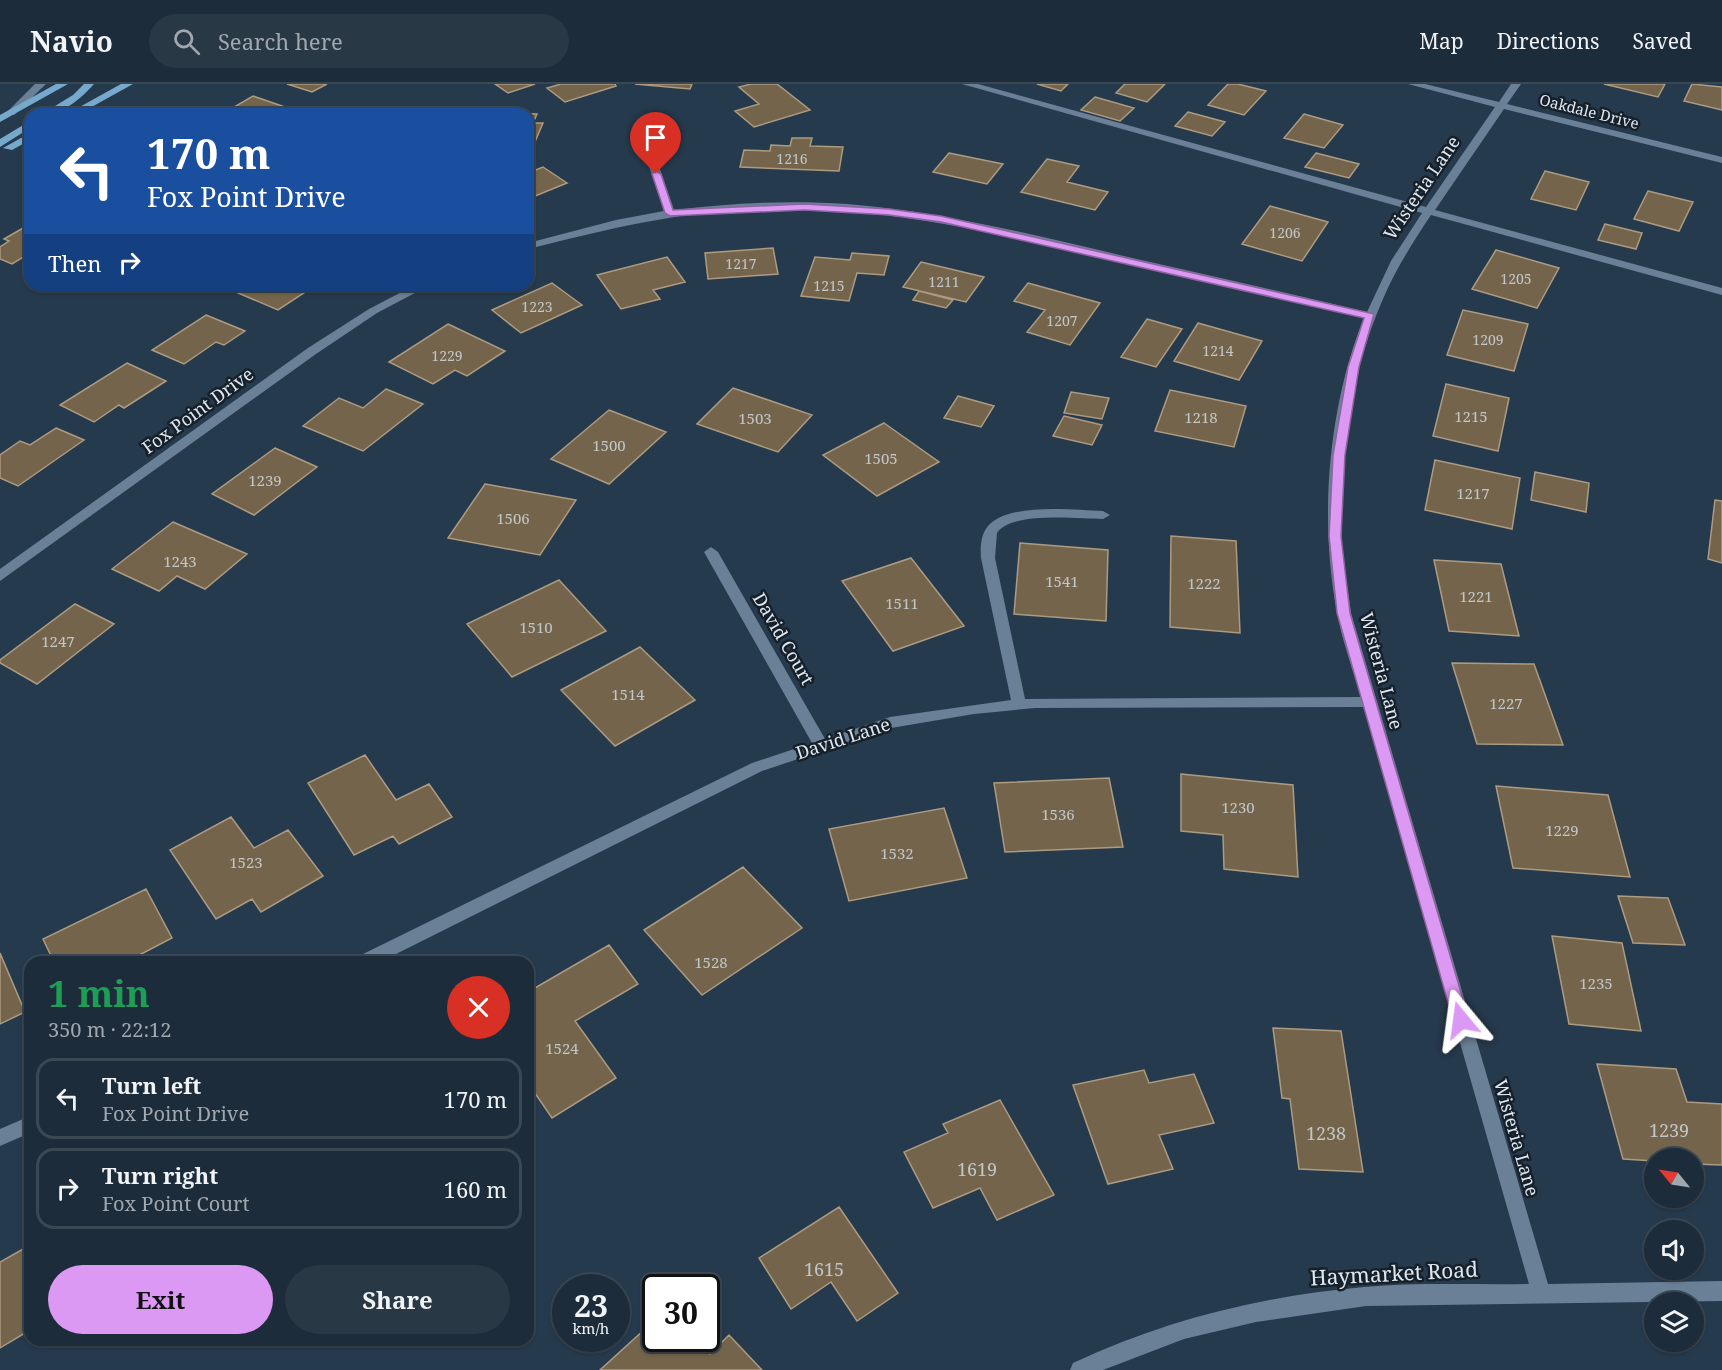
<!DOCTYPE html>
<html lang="en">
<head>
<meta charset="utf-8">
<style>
  :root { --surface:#1c2c3a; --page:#293845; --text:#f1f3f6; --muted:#a0a7af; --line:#3a4854; --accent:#dc99f4 }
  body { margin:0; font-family:"Noto Serif",serif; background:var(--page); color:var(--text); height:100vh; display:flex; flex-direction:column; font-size:22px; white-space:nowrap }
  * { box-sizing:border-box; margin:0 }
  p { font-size:20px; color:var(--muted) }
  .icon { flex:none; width:33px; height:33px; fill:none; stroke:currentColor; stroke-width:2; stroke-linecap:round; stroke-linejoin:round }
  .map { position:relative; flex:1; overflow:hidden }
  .side { position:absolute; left:24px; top:872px; width:510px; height:390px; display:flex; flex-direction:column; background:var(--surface); border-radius:18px; box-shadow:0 2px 4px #0004,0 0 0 2px var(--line) }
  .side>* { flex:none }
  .guide { position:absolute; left:24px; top:24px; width:510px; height:183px; border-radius:18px; box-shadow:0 2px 4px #0004,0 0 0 2px var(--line); background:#1a4fa0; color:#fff; overflow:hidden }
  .needle { width:39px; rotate:300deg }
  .tools { position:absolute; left:1644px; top:1064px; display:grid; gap:12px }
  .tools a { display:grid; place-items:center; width:60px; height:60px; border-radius:50%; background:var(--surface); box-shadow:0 2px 4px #0004,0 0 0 2px var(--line); font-size:30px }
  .speed { position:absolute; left:552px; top:1190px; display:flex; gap:12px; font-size:30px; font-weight:700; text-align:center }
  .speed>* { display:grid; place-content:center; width:78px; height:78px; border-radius:50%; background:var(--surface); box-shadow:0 2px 4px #0004,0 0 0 2px var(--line); line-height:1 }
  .speed small { font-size:15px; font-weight:400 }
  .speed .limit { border:3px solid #111; border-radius:9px; background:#fff; color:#111 }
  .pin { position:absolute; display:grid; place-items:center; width:51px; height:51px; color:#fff; margin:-62px -26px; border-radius:50% 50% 50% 0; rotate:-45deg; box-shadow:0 0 6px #0007 }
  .pin .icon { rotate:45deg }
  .me { position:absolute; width:66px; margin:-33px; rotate:344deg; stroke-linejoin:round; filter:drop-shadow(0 0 4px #0008) }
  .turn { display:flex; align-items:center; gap:21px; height:126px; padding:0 24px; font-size:27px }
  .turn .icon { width:78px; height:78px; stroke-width:2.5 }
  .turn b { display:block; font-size:42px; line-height:51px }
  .then { display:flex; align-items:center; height:57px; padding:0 24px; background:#0003; gap:12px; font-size:22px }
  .round { display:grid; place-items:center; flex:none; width:63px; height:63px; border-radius:32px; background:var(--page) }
  .head { display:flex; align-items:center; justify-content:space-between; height:102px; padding:0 24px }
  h1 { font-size:36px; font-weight:700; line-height:45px; color:#1e9e55 }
  .button { display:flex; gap:12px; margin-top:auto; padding:12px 24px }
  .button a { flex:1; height:69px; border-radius:36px; background:var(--accent); color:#111; font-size:24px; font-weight:700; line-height:69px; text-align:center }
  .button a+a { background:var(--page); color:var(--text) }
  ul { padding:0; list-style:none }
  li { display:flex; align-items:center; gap:18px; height:81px; margin:0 12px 9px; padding:0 12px; border:3px solid var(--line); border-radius:18px }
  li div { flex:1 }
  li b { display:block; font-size:22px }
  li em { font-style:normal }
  header { display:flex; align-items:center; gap:36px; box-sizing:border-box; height:84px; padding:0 30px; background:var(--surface); border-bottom:2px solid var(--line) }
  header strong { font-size:28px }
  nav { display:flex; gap:33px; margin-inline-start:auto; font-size:21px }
  .search { width:420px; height:54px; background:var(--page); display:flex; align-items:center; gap:15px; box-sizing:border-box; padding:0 21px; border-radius:33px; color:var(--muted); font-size:22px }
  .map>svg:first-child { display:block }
</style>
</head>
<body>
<header>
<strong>Navio</strong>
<div class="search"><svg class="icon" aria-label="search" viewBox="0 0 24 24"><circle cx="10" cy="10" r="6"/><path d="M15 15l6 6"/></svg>Search here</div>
<nav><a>Map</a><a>Directions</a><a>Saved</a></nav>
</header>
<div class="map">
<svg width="1722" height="1286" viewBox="0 0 1722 1286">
  <rect width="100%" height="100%" fill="#263a4d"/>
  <path fill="#74644b" stroke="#ad9b81" stroke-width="1.5" d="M287 0H327L312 8Z
    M495 0H535L508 9Z
    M561 0H615L616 2 565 18 547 4Z
    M635 0H692L690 5Z
    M751 0H777L810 26 754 43 735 27 759 20 739 3Z
    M1037 0H1068L1061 7Z
    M1125 0H1165L1147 18 1116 9Z
    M1228 0H1238L1266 7 1244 31 1208 21Z
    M1604 0H1665L1658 13Z
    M1692 0 1722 3V26L1684 17Z
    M253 12 282 22 269 30H222Z
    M1095 13 1134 24 1120 37 1081 26Z
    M467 28 537 30 533 39H543L534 60H528V30H466Z
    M1188 28 1225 38 1212 52 1175 42Z
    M1304 30 1343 41 1324 64 1284 54Z
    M792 54H812L810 62 843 63 839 87 740 83 744 66 770 67 771 61 790 62Z
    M949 69 1003 80 987 100 933 88Z
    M1316 69 1359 80 1349 94 1305 83Z
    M1047 75 1079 82 1067 98 1108 108 1095 126 1021 108Z
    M543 83 567 99 528 115V89Z
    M1545 87 1589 98 1576 126 1531 115Z
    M1648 107 1693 118 1679 147 1634 135Z
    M1270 122 1328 138 1302 177 1242 160Z
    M30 140V169L12 180 0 175V163L9 157 4 155Z
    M1605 140 1642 149 1636 165 1598 156Z
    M773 164 778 190 708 195 705 169Z
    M1496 166 1559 184 1537 224 1472 205Z
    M852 169 889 172 884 191 857 189 849 217 801 212 815 173 850 176Z
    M667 173 685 198 653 206 660 215 621 225 597 191Z
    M921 178 984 193 966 218 903 203Z
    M552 199 582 221 521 249 492 226Z
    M1028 199 1100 219 1070 261 1027 248 1045 226 1014 217Z
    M247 201H316L278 226 236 208Z
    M919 207 953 216 946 224 913 216Z
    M1463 226 1528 240 1514 287 1447 271Z
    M206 231 245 247 224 261 216 258 184 280 152 266Z
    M1147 235 1182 245 1156 283 1121 273Z
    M1198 239 1262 257 1239 296 1174 277Z
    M448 240 505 267 467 292 455 286 433 300 389 278Z
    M127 279 166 297 124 324 119 321 94 338 60 321Z
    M1446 300 1509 314 1498 367 1433 352Z
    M733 304 812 331 778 368 697 340Z
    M386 305 423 320 363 367 303 342 339 314 363 324Z
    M1170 306 1246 322 1234 363 1155 347Z
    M1071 308 1109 314 1102 335 1064 329Z
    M958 312 994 322 981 343 944 334Z
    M609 326 666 348 609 400 551 375Z
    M1064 332 1102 341 1092 361 1053 352Z
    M884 339 939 378 877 412 823 371Z
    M56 344 84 356 18 402 0 394V371L20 357 30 361Z
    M275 364 317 383 254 431 212 410Z
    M1435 376 1520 394 1512 445 1425 426Z
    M1535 388 1589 399 1586 428 1531 416Z
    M485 400 576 416 540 471 448 454Z
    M1715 416 1722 417V479L1708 475Z
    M173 438 247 470 205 505 177 492 159 507 112 485Z
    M1171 452 1236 457 1240 549 1170 543Z
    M1020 459 1108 466 1106 537 1014 530Z
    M911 474 964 542 893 567 842 497Z
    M1434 476 1501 480 1519 552 1449 547Z
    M559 496 606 547 512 593 467 540Z
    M75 520 114 540 37 600 0 579V576Z
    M640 563 695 616 615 662 561 606Z
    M1452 579 1534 580 1563 661 1477 660Z
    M365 671 396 716 429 700 452 733 399 760 393 752 354 771 308 699Z
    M1181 690 1293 701 1298 793 1224 785 1223 751 1181 747Z
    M1109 694 1123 763 1005 768 994 699Z
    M1496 702 1608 711 1630 793 1513 784Z
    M944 724 967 794 849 817 829 745Z
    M231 733 254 764 288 746 323 792 261 828 252 815 216 835 170 766Z
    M743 783 802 844 702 911 644 846Z
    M146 805 172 854 126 878H54L43 855Z
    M1618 812 1668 814 1685 861 1633 859Z
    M1552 852 1622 859 1641 947 1569 940Z
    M609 861 638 900 575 937 616 994 552 1034 528 999V908Z
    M0 869 25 928 0 940Z
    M1273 944 1341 947 1363 1088 1299 1085 1290 1015 1282 1014Z
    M1597 980 1676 985 1687 1018 1722 1020V1081L1694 1080V1074H1654V1077L1623 1075Z
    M1144 986 1149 999 1194 990 1214 1039 1159 1051 1173 1085 1108 1100 1073 1001Z
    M1000 1016 1054 1111 997 1136 980 1104 933 1124 904 1068 948 1049 943 1040Z
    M839 1123 898 1209 857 1237 831 1198 791 1225 759 1174Z
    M30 1161V1246L0 1264V1178Z
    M656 1235V1254H695L710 1270 729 1251 762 1286H600Z"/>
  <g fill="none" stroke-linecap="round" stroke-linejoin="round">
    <path fill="#6a8096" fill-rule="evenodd" d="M35 0H46L14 31H8V27Z
      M962 0H978L1426 123 1495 23 1408 0H1425L1499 18 1511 0H1521L1507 20 1722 73V79L1504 25 1435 126 1722 204V211L1431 131C1415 155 1399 180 1387 206 1352 281 1339 369 1342 452 1342 478 1348 503 1351 529L1548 1200 1722 1197V1217L1366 1222 1256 1238 1184 1255 1103 1286H1070L1073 1279C1165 1236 1262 1212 1364 1203 1418 1198 1474 1201 1529 1200L1364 623 1035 624 974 630 891 644 762 687 380 878H355L357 873 752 679 812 659 704 468 711 463 718 468 825 655 890 633 1011 616 981 474C980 462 981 447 991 439 1014 419 1074 426 1103 427L1110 431 1103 435C1079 435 1011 427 997 449L995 474 1025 615 1361 613C1353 585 1342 557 1337 528 1319 436 1328 322 1364 234 1278 214 1191 194 1104 174 989 147 874 121 755 125 676 128 604 146 528 165V159L616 136 664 127 638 50 643 47 648 50 674 126C731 119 789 116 847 120 942 128 1035 151 1128 173 1207 191 1287 209 1367 228L1391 177 1422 129Z
      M415 201H430L377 229 316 270 0 497V485L308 264 369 225Z
      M30 1032V1049L0 1062V1045Z"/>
    <path fill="#77a9cd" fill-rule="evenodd" d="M56 0H68L0 38V31Z
      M84 0H94C81 15 63 30 42 30L73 11Z
      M121 0H133L79 30H67Z
      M30 37V44L0 63V55Z
      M30 49V56L12 66 3 64Z"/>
  </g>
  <path fill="#dc99f4" stroke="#8f639f" stroke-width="1.5" d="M656 87 661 90 673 126 804 120 889 125 941 132 1374 230 1359 283 1345 371 1341 452 1350 529 1469 936 1467 941H1456L1453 936 1337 529 1329 452 1333 371 1348 283 1364 234 941 138 889 131 804 126 670 132 665 129 652 90Z"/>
  <g text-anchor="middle" stroke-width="5" stroke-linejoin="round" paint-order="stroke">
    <g font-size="14" fill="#c1c6c9">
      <text x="792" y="80">1216</text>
      <text x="1285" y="154">1206</text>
      <text x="741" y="185">1217</text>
      <text x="1516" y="200">1205</text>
      <text x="944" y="203">1211</text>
      <text x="829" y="207">1215</text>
      <text x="537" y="228">1223</text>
      <text x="1062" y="242">1207</text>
      <text x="1488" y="261">1209</text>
      <text x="1218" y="272">1214</text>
      <text x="447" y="277">1229</text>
    </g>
    <g font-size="15" fill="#dbe7f3" stroke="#172029">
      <text transform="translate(1589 28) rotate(14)" y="5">Oakdale Drive</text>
    </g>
    <g font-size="15" fill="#c1c6c9">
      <text x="1471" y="338">1215</text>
      <text x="1201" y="339">1218</text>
      <text x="755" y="340">1503</text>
      <text x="609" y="367">1500</text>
      <text x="881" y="380">1505</text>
      <text x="265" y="402">1239</text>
      <text x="1473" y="415">1217</text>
      <text x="513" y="440">1506</text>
      <text x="180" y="483">1243</text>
      <text x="1062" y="503">1541</text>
      <text x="1204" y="505">1222</text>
      <text x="1476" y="518">1221</text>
      <text x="902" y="525">1511</text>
      <text x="536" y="549">1510</text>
      <text x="58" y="563">1247</text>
      <text x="628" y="616">1514</text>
      <text x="1506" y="625">1227</text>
      <text x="1238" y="729">1230</text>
      <text x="1058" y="736">1536</text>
      <text x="1562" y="752">1229</text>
      <text x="897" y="775">1532</text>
      <text x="246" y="784">1523</text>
      <text x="711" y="884">1528</text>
      <text x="1596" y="905">1235</text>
      <text x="562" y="970">1524</text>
    </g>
    <g font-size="18" fill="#dbe7f3" stroke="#172029">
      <text transform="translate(1422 104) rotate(-56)" y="6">Wisteria Lane</text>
      <text transform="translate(198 327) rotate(-36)" y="6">Fox Point Drive</text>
      <text transform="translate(783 555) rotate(60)" y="6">David Court</text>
      <text transform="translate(1381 587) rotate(75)" y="6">Wisteria Lane</text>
      <text transform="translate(843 655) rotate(-18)" y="6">David Lane</text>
      <text transform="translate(1516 1054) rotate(74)" y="6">Wisteria Lane</text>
    </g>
    <g font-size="18" fill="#c1c6c9">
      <text x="1669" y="1053">1239</text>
      <text x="1326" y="1056">1238</text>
      <text x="977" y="1092">1619</text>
      <text x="824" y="1192">1615</text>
    </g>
    <g font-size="21" fill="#dbe7f3" stroke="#172029">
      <text transform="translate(1394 1190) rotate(-3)" y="7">Haymarket Road</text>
    </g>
  </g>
</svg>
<div class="tools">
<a><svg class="needle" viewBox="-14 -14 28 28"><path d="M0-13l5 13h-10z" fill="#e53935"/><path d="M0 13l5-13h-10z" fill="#a0a7af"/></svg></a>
<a><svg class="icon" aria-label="sound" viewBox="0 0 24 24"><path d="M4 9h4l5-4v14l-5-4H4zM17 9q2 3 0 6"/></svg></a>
<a><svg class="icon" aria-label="layers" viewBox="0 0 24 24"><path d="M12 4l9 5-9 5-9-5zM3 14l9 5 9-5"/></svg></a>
</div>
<div class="speed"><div>23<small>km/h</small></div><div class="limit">30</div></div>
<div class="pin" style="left:656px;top:90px;background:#d93025"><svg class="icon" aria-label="arrive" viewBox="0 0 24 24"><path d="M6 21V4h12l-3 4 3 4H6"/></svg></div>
<svg class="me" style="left:1461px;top:936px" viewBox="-20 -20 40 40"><path d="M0-17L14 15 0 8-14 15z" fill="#dc99f4" stroke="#fff" stroke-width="4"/></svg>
<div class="guide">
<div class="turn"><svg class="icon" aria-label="left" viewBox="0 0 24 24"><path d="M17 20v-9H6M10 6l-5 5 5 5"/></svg><div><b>170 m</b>Fox Point Drive</div></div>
<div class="then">Then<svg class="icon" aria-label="right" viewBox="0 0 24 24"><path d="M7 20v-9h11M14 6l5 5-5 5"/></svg></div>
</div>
<section class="side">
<div class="head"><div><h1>1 min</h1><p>350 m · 22:12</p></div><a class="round" style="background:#d93025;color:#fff"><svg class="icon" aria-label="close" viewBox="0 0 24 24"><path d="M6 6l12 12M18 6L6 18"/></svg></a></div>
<ul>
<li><svg class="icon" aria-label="left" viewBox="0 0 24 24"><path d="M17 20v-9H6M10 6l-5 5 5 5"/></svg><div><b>Turn left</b><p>Fox Point Drive</p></div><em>170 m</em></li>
<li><svg class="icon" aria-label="right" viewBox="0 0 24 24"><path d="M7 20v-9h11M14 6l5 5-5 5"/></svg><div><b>Turn right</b><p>Fox Point Court</p></div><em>160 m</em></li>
</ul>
<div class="button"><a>Exit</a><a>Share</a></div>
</section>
</div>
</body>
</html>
